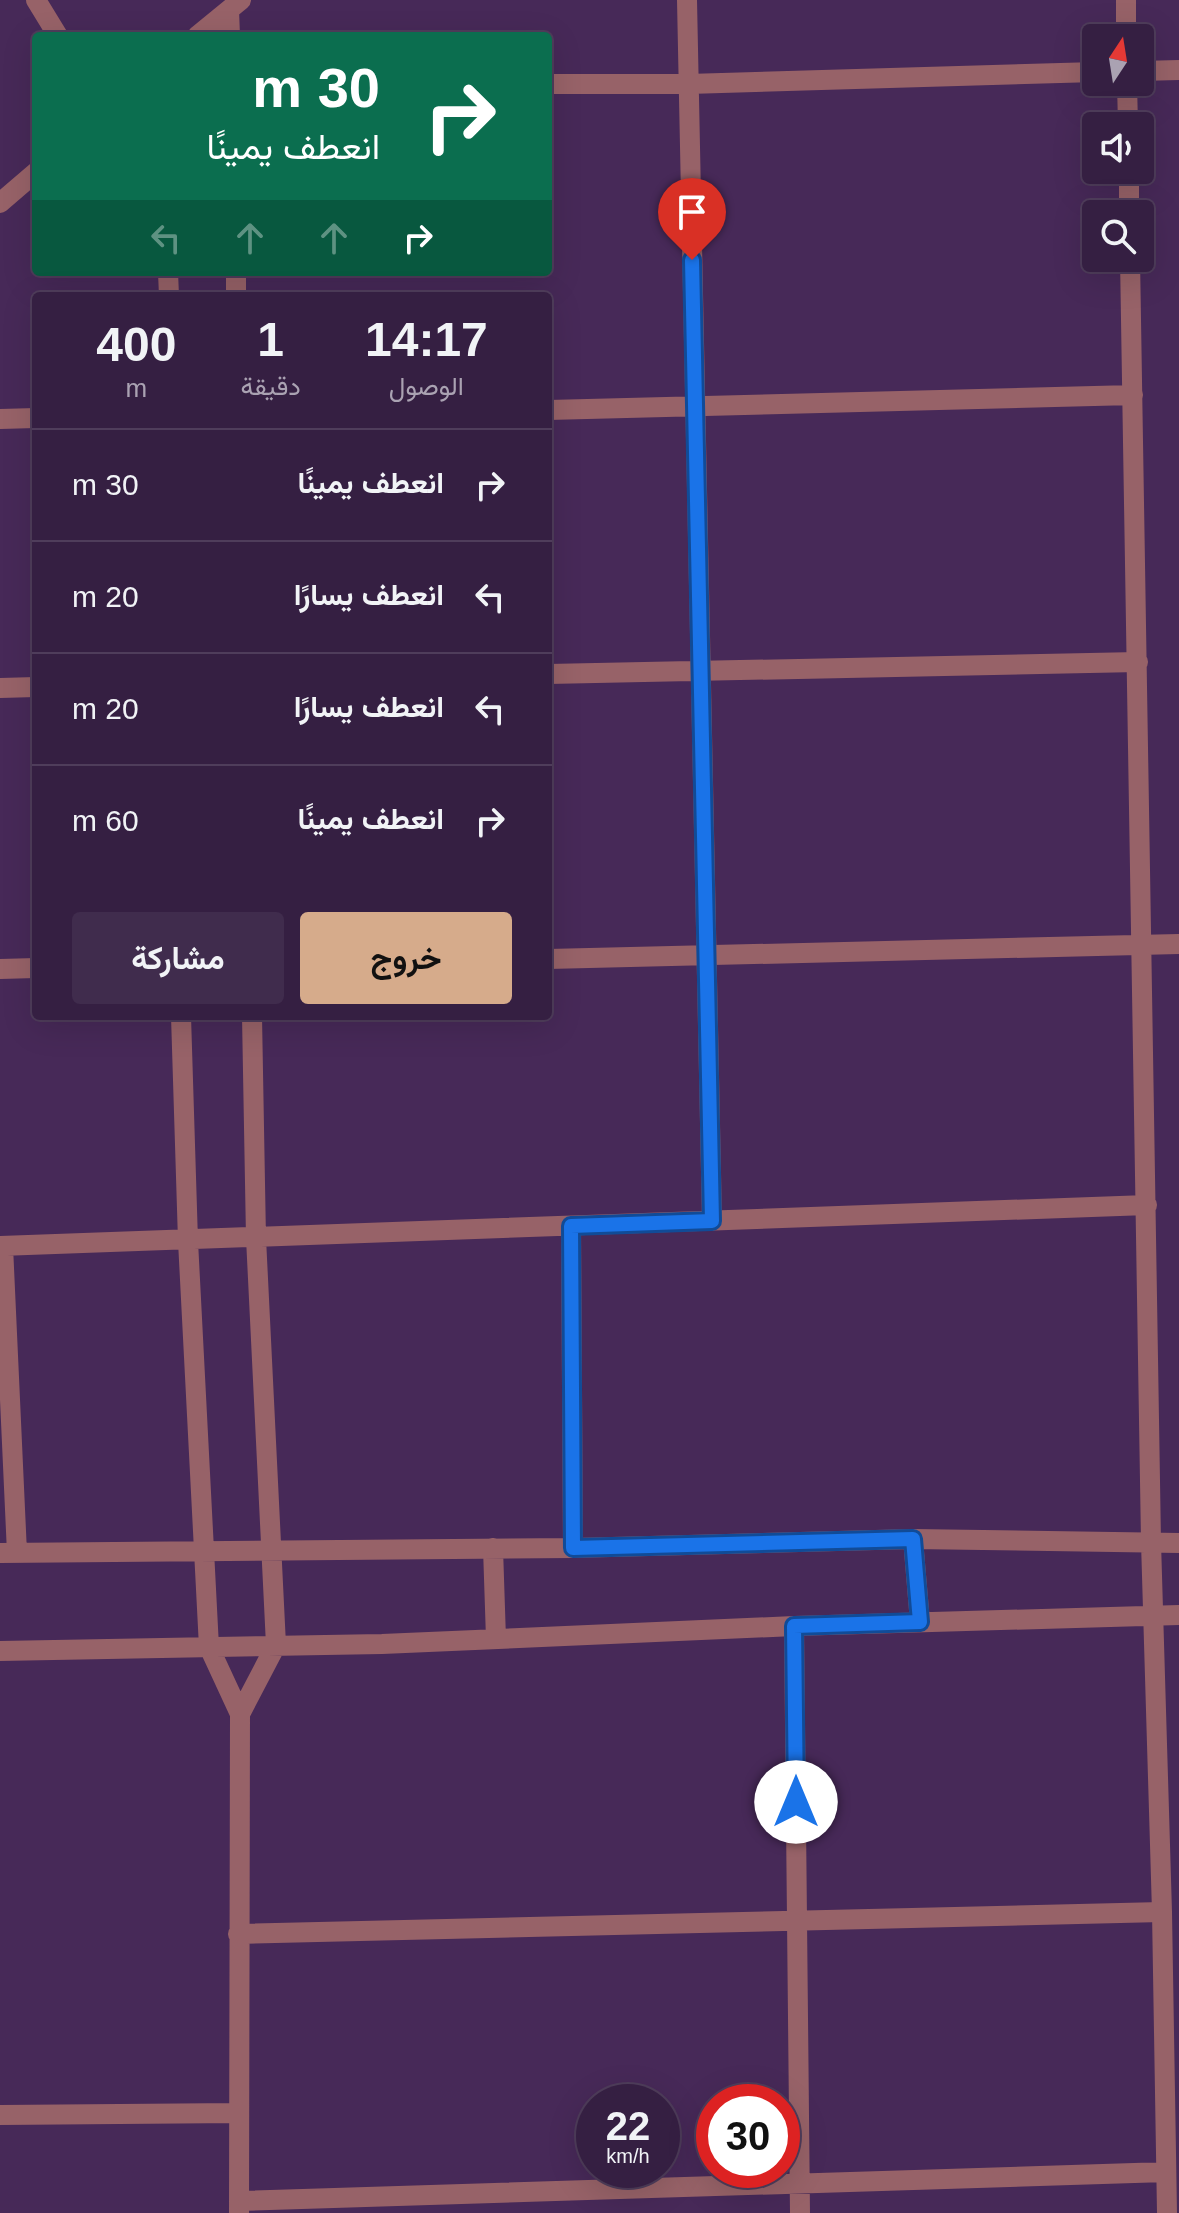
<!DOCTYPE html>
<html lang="ar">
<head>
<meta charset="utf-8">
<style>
  :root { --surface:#351f42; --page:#402c4d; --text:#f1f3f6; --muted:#aaa2b2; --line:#4f3d5b; --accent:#d6ab8b }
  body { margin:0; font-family:Arial,Vazirmatn,sans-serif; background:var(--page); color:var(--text); direction:rtl; height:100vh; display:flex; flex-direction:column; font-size:30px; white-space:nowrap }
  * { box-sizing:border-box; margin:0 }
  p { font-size:26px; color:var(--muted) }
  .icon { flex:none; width:44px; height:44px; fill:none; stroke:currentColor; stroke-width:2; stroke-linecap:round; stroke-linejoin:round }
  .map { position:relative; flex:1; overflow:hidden; direction:ltr }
  .sheet { position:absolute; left:32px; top:292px; width:520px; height:728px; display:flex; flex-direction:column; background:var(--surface); border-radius:8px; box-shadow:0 8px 32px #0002,0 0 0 2px var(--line); direction:rtl }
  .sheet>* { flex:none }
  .hud { position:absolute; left:32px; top:32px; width:520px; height:244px; border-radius:8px; box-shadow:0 8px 32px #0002,0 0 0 2px var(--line); direction:rtl; background:#0b6e4f; color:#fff; overflow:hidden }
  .needle { width:52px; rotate:12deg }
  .controls { position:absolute; left:1082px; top:24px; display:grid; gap:16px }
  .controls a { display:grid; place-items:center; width:72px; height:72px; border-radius:8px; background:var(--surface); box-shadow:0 8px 32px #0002,0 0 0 2px var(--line); font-size:40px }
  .speed { position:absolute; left:576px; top:2084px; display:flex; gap:16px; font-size:40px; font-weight:700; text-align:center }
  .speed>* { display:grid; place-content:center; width:104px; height:104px; border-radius:50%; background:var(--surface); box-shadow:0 8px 32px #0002,0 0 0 2px var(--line); line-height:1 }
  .speed small { font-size:20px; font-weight:400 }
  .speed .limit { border:12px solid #d22; background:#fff; color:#111 }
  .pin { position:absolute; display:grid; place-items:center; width:68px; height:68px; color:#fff; margin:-82px -34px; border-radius:50% 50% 50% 0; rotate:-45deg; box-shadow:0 0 8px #0007 }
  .pin .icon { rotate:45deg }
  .me { position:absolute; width:88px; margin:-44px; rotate:0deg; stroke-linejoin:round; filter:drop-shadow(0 0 6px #0008) }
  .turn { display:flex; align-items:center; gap:28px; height:168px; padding:0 40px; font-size:36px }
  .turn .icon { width:104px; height:104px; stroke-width:2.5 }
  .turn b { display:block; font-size:56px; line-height:68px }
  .lanes { display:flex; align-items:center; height:76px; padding:0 40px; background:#0003; justify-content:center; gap:40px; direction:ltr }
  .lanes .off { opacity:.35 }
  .eta { display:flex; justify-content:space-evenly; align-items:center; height:136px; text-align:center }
  .eta b { font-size:48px; font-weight:700; line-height:56px }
  .action { display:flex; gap:16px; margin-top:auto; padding:16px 40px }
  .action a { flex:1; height:92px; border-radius:8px; background:var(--accent); color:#111; font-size:32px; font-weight:700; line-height:92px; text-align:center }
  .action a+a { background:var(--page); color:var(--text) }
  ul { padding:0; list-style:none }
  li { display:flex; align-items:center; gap:24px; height:112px; padding:0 40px; border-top:2px solid var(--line) }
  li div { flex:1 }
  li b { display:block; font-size:30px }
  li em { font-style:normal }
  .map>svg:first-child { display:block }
</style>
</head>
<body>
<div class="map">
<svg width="1179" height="2213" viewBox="0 0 1179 2213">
  <rect width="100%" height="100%" fill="#472958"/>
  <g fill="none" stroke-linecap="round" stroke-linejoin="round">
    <path stroke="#976268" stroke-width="20" d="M36 0 58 36
      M687 0 712 1221
      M1126 0V38
      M229 10 230 36
      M197 36 241 0
      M1140 71 1179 70
      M1127 82 1128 126
      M548 84H688L1096 72
      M1129 170V214
      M0 203 36 172
      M1130 258 1151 1542 1162 1912 1167 2213
      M168 272 169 296
      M236 272V296
      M548 410 1133 395
      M0 419 36 418
      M548 674 1138 662
      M0 688 36 687
      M548 959 1179 944
      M0 969 36 968
      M181 1016 188 1241 209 1647 240 1714 239 2213
      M571 1226 573 1548
      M0 1246 1147 1205
      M3 1246 17 1553
      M913 1539 920 1622
      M493 1548 496 1639
      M0 1553 573 1548 913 1539 1179 1543
      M794 1626 800 2213
      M0 1651 382 1644 794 1626 1179 1615
      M240 1714 276 1645 256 1238 252 1016
      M238 1934 1162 1912
      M0 2115 238 2113
      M239 2201 1166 2172"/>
  </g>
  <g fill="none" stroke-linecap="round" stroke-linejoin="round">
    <g stroke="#114b97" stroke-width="20">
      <path id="route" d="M692 260 712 1221 571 1226 573 1548 913 1539 920 1622 794 1626 796 1802"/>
    </g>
    <use href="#route" stroke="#1a73e8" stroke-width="14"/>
  </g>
</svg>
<div class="controls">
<a><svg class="needle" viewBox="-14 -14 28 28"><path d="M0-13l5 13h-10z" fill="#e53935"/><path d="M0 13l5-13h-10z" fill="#aaa2b2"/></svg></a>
<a><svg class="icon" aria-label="sound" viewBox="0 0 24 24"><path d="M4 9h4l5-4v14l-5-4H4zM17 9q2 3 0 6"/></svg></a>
<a><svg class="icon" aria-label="search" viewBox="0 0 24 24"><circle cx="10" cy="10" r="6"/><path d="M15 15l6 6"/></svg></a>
</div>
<div class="speed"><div>22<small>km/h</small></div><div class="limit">30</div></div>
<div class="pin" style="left:692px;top:260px;background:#d93025"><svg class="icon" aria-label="arrive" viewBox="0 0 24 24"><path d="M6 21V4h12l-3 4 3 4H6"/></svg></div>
<svg class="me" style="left:796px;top:1802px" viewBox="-20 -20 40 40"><circle r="19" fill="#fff"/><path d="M0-13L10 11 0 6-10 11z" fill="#1a73e8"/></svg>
<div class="hud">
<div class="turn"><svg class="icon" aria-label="right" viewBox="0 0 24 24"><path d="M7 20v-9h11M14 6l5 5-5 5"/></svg><div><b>30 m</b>انعطف يمينًا</div></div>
<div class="lanes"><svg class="icon off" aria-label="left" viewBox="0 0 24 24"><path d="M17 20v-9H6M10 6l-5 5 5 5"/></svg><svg class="icon off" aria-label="ahead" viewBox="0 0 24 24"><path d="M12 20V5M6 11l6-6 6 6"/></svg><svg class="icon off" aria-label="ahead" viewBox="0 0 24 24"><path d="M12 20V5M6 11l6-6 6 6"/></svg><svg class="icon" aria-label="right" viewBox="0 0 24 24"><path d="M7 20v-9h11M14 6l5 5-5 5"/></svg></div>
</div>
<section class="sheet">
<div class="eta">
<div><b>14:17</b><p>الوصول</p></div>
<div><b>1</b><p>دقيقة</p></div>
<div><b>400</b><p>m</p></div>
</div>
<ul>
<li><svg class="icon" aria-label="right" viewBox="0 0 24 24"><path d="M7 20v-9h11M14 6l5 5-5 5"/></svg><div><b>انعطف يمينًا</b></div><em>30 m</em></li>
<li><svg class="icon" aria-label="left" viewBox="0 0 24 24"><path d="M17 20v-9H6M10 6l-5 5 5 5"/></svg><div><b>انعطف يسارًا</b></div><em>20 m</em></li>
<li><svg class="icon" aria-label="left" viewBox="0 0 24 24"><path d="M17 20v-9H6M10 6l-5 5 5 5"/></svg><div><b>انعطف يسارًا</b></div><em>20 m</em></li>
<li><svg class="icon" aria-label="right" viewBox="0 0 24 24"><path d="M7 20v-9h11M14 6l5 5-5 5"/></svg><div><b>انعطف يمينًا</b></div><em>60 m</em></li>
</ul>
<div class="action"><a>خروج</a><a>مشاركة</a></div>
</section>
</div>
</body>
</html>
